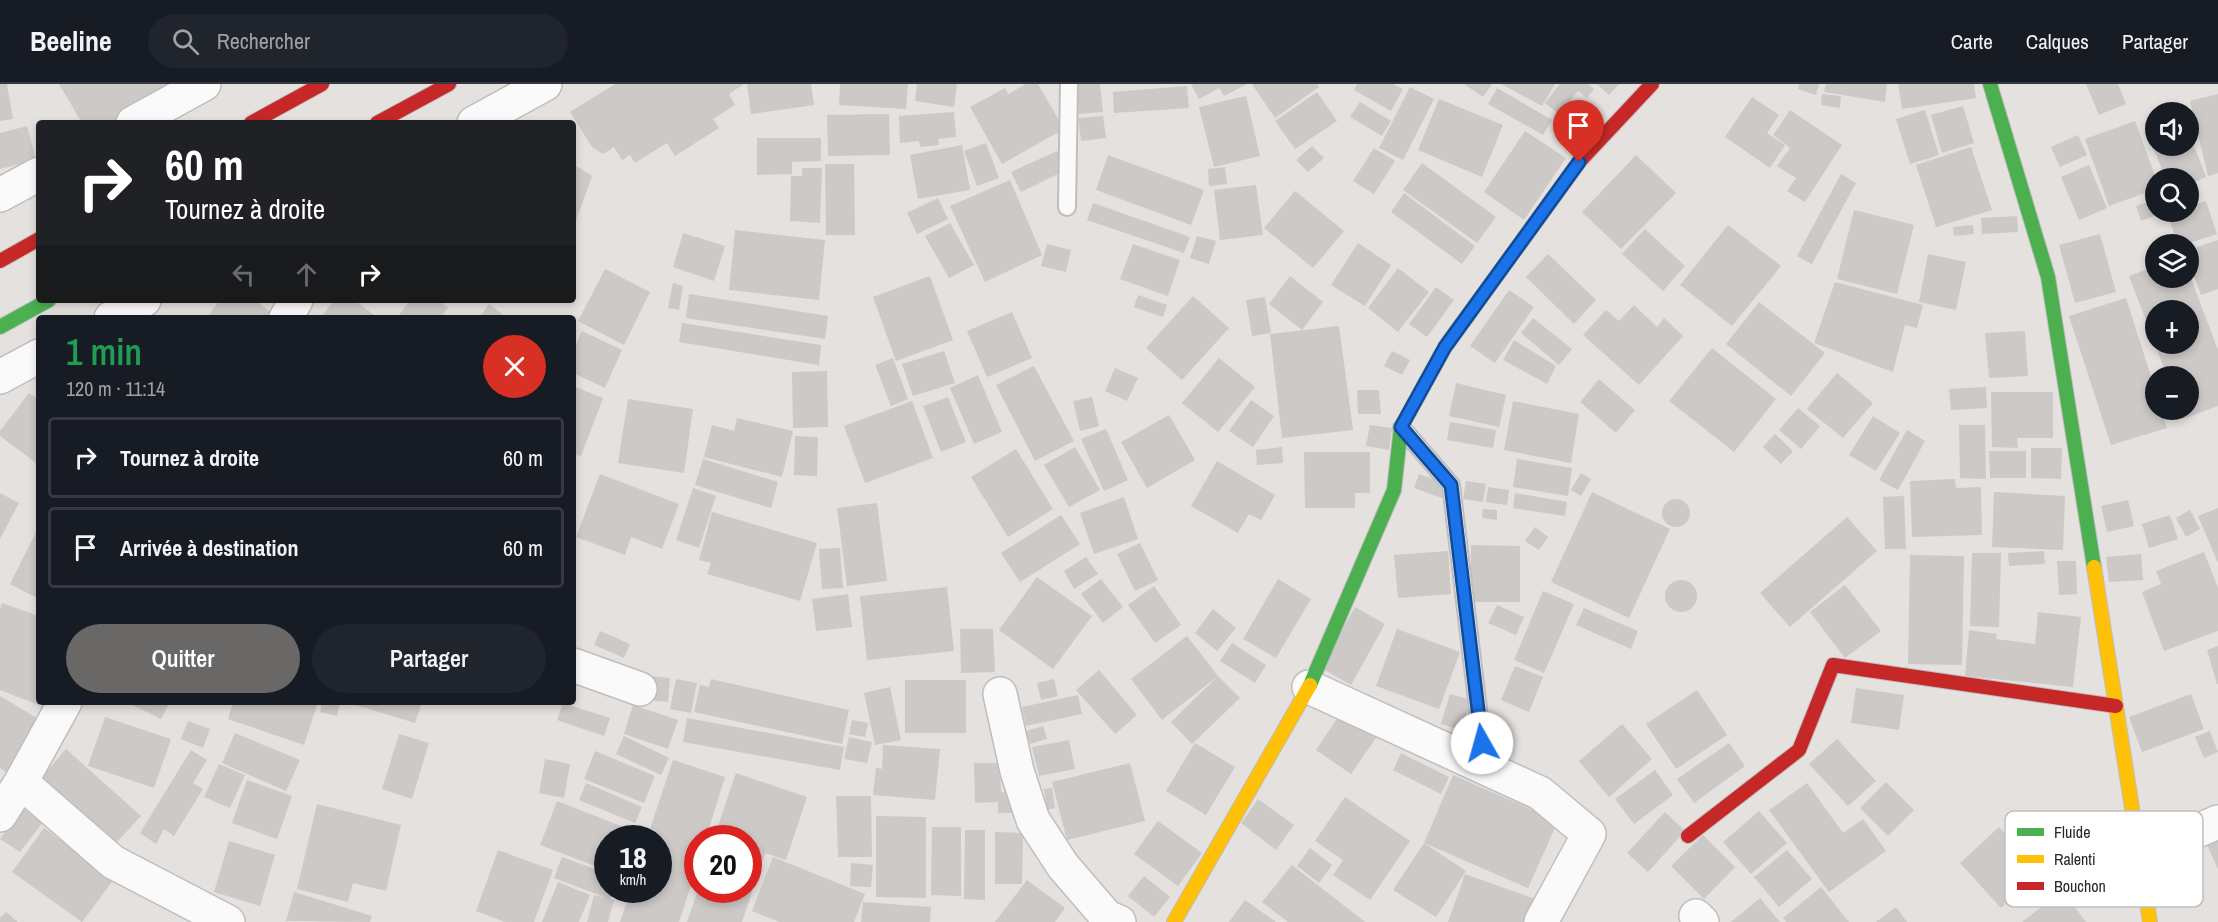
<!DOCTYPE html>
<html lang="fr">
<head>
<meta charset="utf-8">
<style>
  :root { --surface:#171b24; --page:#20242c; --text:#f1f3f6; --muted:#9ea1a6; --line:#363941; --accent:#696867 }
  body { margin:0; font-family:"Archivo Narrow",sans-serif; background:var(--page); color:var(--text); height:100vh; display:flex; flex-direction:column; font-size:22px; white-space:nowrap }
  * { box-sizing:border-box; margin:0 }
  p { font-size:20px; color:var(--muted) }
  .icon { flex:none; width:33px; height:33px; fill:none; stroke:currentColor; stroke-width:2; stroke-linecap:round; stroke-linejoin:round }
  .map { position:relative; flex:1; overflow:hidden }
  .panel { position:absolute; left:36px; top:231px; width:540px; height:390px; display:flex; flex-direction:column; background:var(--surface); border-radius:6px; box-shadow:0 3px 9px #0003 }
  .panel>* { flex:none }
  .top-card { position:absolute; left:36px; top:36px; width:540px; height:183px; border-radius:6px; box-shadow:0 3px 9px #0003; background:#202124; color:#fff; overflow:hidden }
  .buttons { position:absolute; left:2145px; top:18px; display:grid; gap:12px }
  .buttons a { display:grid; place-items:center; width:54px; height:54px; border-radius:50%; background:var(--surface); box-shadow:0 3px 9px #0003; font-size:30px }
  .speed { position:absolute; left:594px; top:741px; display:flex; gap:12px; font-size:30px; font-weight:700; text-align:center }
  .speed>* { display:grid; place-content:center; width:78px; height:78px; border-radius:50%; background:var(--surface); box-shadow:0 3px 9px #0003; line-height:1 }
  .speed small { font-size:15px; font-weight:400 }
  .speed .limit { border:9px solid #d22; background:#fff; color:#111 }
  .pin { position:absolute; display:grid; place-items:center; width:51px; height:51px; color:#fff; margin:-62px -26px; border-radius:50% 50% 50% 0; rotate:-45deg; box-shadow:0 0 6px #0007 }
  .pin .icon { rotate:45deg }
  .me { position:absolute; width:66px; margin:-33px; rotate:353deg; stroke-linejoin:round; filter:drop-shadow(0 0 4px #0008) }
  .turn { display:flex; align-items:center; gap:21px; height:126px; padding:0 30px; font-size:27px }
  .turn .icon { width:78px; height:78px; stroke-width:2.5 }
  .turn b { display:block; font-size:42px; line-height:51px }
  .lanes { display:flex; align-items:center; height:57px; padding:0 30px; background:#0003; justify-content:center; gap:30px; direction:ltr }
  .lanes .off { opacity:.35 }
  .round { display:grid; place-items:center; flex:none; width:63px; height:63px; border-radius:32px; background:var(--page) }
  .head { display:flex; align-items:center; justify-content:space-between; height:102px; padding:0 30px }
  h1 { font-size:36px; font-weight:600; line-height:45px; color:#1e9e55 }
  .button { display:flex; gap:12px; margin-top:auto; padding:12px 30px }
  .button a { flex:1; height:69px; border-radius:36px; background:var(--accent); color:#fff; font-size:24px; font-weight:600; line-height:69px; text-align:center }
  .button a+a { background:var(--page); color:var(--text) }
  ul { padding:0; list-style:none }
  li { display:flex; align-items:center; gap:18px; height:81px; margin:0 12px 9px; padding:0 18px; border:3px solid var(--line); border-radius:6px }
  li div { flex:1 }
  li b { display:block; font-size:22px }
  li em { font-style:normal }
  header { display:flex; align-items:center; gap:36px; box-sizing:border-box; height:84px; padding:0 30px; background:var(--surface); border-bottom:2px solid var(--line) }
  header strong { font-size:28px }
  nav { display:flex; gap:33px; margin-inline-start:auto; font-size:21px }
  .search { width:420px; height:54px; background:var(--page); display:flex; align-items:center; gap:15px; box-sizing:border-box; padding:0 21px; border-radius:33px; color:var(--muted); font-size:22px }
  .map>svg:first-child { display:block }
</style>
</head>
<body>
<header>
<strong>Beeline</strong>
<div class="search"><svg class="icon" aria-label="search" viewBox="0 0 24 24"><circle cx="10" cy="10" r="6"/><path d="M15 15l6 6"/></svg>Rechercher</div>
<nav><a>Carte</a><a>Calques</a><a>Partager</a></nav>
</header>
<div class="map">
<svg width="2218" height="838" viewBox="0 0 2218 838">
  <rect width="100%" height="100%" fill="#e4e1de"/>
  <path fill="#ccc9c7" fill-rule="evenodd" d="M0 0H7L13 35 0 37Z
    M59 0H186L120 39H82Z
    M615 0H744L729 10 735 21 713 35 719 44 675 72 667 59 635 79 630 71 622 76 614 63 603 70 592 63 570 28Z
    M747 0H811L814 21 751 30Z
    M840 0H908L906 25 839 21Z
    M917 0H957L954 23 915 17Z
    M1026 0H1038L1064 45 1002 80 970 23 1005 4 1008 10Z
    M1076 0H1100L1103 28 1079 30Z
    M1191 0H1247L1224 12 1219 4 1199 15Z
    M1252 0H1317L1319 3 1275 34Z
    M1357 0H1393L1403 5 1391 27 1354 6Z
    M1464 0H1492L1483 13Z
    M1501 0H1555L1542 22Z
    M1560 0H1588L1594 5 1587 14 1578 7 1560 31 1545 19Z
    M1597 0H1619L1609 11Z
    M1799 0H1819L1816 11 1798 5Z
    M1826 0H1887L1885 18 1824 8Z
    M1898 0H1974L1976 14 1902 25Z
    M2086 0H2118L2126 20 2099 31Z
    M1187 2 1189 24 1114 29 1113 8Z
    M1410 3 1434 15 1403 76 1379 64Z
    M1497 4 1552 36 1543 51 1488 20Z
    M1317 8 1337 37 1295 65 1275 37Z
    M1822 10 1841 12 1840 24 1821 21Z
    M2218 10V89L2208 92 2190 17Z
    M1246 12 1260 72 1214 83 1199 23Z
    M1752 13 1779 31 1767 49 1785 61 1770 84 1725 53Z
    M1439 15 1503 41 1482 93 1418 66Z
    M1360 18 1391 37 1382 52 1350 33Z
    M1963 22 1974 59 1942 69 1931 31Z
    M1790 26 1842 61 1805 118 1787 107 1796 94 1777 82 1790 64 1773 51Z
    M1925 26 1939 71 1910 80 1896 35Z
    M954 28 956 53 938 55 939 61 920 63 919 57 900 59 899 32Z
    M889 30 890 71 828 72 827 31Z
    M1103 32 1106 54 1081 57 1078 34Z
    M2135 37 2156 94V105L2109 122 2085 55Z
    M27 42 36 76 0 85V49Z
    M2156 43V62H2188L2189 49 2206 93 2188 101V94H2166L2146 47Z
    M1525 47 1566 74 1524 136 1484 108Z
    M2078 51 2087 71 2060 83 2051 63Z
    M757 54H821V77L792 78V90L757 91Z
    M986 59 999 94 977 102 964 67Z
    M962 61 970 106 918 115 910 71Z
    M1312 62 1324 74 1308 88 1296 76Z
    M1971 63 1992 126 1936 143 1916 81Z
    M1374 64 1395 77 1374 110 1353 97Z
    M1057 67 1066 86 1021 108 1011 88Z
    M1108 71 1204 106 1191 141 1096 106Z
    M1636 71 1676 109 1621 165 1582 128Z
    M1422 79 1496 133 1477 159 1403 106Z
    M573 80 592 92 573 145Z
    M825 80H854L855 151H826Z
    M2089 81 2107 124 2079 136 2061 93Z
    M1225 83 1227 100 1209 102 1208 85Z
    M802 84H822L820 139 790 137 791 92H802Z
    M1841 90 1856 99 1812 180 1797 172Z
    M1010 96 1042 171 985 198 950 122Z
    M1256 101 1263 151 1220 156 1214 106Z
    M1295 107 1344 147 1313 184 1264 144Z
    M1404 109 1475 162 1462 180 1391 128Z
    M938 114 948 135 917 150 907 129Z
    M2156 115V128H2166L2141 137 2136 122Z
    M2206 117 2217 150 2187 160H2178L2167 129 2188 128V123Z
    M1093 119 1190 153 1184 169 1087 136Z
    M1854 126 1914 141 1897 210 1837 195Z
    M2017 132 2018 148 1982 150 1981 134Z
    M950 139 974 181 949 194 925 152Z
    M1728 141 1781 182 1732 242 1680 201Z
    M1973 141 1974 150 1954 152 1953 143Z
    M1645 145 1685 182 1663 207 1622 170Z
    M735 146 825 156 819 216 729 206Z
    M683 149 725 162 714 197 673 183Z
    M2100 150 2116 208 2075 219 2059 161Z
    M1197 152 1216 157 1209 180 1190 174Z
    M2218 156V205L2201 211 2188 175V166Z
    M1358 159 1391 181 1365 222 1331 201Z
    M1047 160 1071 166 1066 188 1041 182Z
    M1133 160 1180 176 1168 212 1120 195Z
    M1548 170 1596 216 1574 240 1526 193Z
    M1928 170 1966 178 1956 226 1919 218Z
    M2156 182V194H2188L2189 189 2218 266V322L2183 335 2180 326H2188V292H2167L2129 192ZM2156 226H2188V260H2156Z
    M1398 184 1429 208 1398 248 1368 224Z
    M605 185 650 208 624 261 578 237Z
    M930 192 953 256 896 277 873 213Z
    M1290 192 1323 218 1302 246 1269 220Z
    M1835 198 1923 221 1917 244 1905 241 1893 288 1814 259Z
    M673 199 683 202 679 226 668 224Z
    M1436 203 1454 216 1427 253 1409 240Z
    M1509 206 1534 223 1495 279 1470 262Z
    M689 210 828 232 825 255 686 234Z
    M1138 211 1167 221 1163 233 1134 223Z
    M1193 212 1229 244 1182 296 1146 264Z
    M1265 213 1271 249 1252 252 1246 216Z
    M2126 214 2156 308V326H2161L2167 344 2111 361 2069 232Z
    M220 216H255L278 234H209L207 233Z
    M334 216H354L378 234H321Z
    M410 216H437L448 224 440 234H397Z
    M1759 218 1825 269 1791 312 1726 260Z
    M489 220 507 234H479Z
    M1634 221 1657 243 1664 234 1683 252 1639 301 1583 251 1606 226 1619 237Z
    M1012 228 1032 274 987 293 967 247Z
    M1533 234 1572 265 1559 281 1521 249Z
    M682 239 821 261 819 281 679 258Z
    M1339 242 1353 346 1282 354 1270 250Z
    M582 247 622 266 605 304 573 289V267Z
    M2025 247 2028 292 1989 294 1985 249Z
    M1514 256 1556 282 1547 300 1503 276Z
    M1712 264 1776 315 1734 368 1669 317Z
    M944 267 955 299 913 312 902 280Z
    M1392 267 1410 276 1402 291 1384 282Z
    M893 274 908 315 891 322 875 281Z
    M1219 274 1255 303 1218 348 1182 319Z
    M1034 282 1074 357 1035 377 996 301Z
    M1115 284 1138 294 1127 317 1105 307Z
    M827 287 828 343 793 344 792 288Z
    M1837 289 1873 319 1843 354 1807 325Z
    M978 291 1002 348 974 360 950 304Z
    M1599 295 1635 326 1616 349 1580 318Z
    M1456 299 1506 311 1499 343 1449 332Z
    M573 302 603 314 581 372 573 369Z
    M1986 303 1987 324 1951 326 1949 305Z
    M1357 306H1379L1381 330H1358Z
    M1991 308H2053V354H2017L2018 364 1992 363Z
    M29 309 39 316V381L0 352V347Z
    M948 313 966 358 941 368 923 322Z
    M1092 313 1099 342 1080 347 1073 317Z
    M628 315 693 325 684 389 618 379Z
    M1251 316 1274 332 1253 363 1229 347Z
    M912 317 933 374 865 399 844 342Z
    M1513 317 1579 330 1571 379 1504 366Z
    M1798 324 1820 342 1801 365 1779 346Z
    M1169 331 1195 376 1147 404 1121 358Z
    M1873 332 1900 349 1876 387 1849 371Z
    M737 334 793 347 782 393 704 373 712 341 734 347Z
    M1450 338 1496 346 1493 364 1447 356Z
    M1370 341 1392 344 1389 366 1366 362Z
    M1959 341H1985L1986 395 1960 394Z
    M1106 345 1128 396 1104 407 1081 355Z
    M1907 346 1925 357 1898 406 1879 396Z
    M1775 350 1793 367 1781 380 1763 363Z
    M795 352 818 353 817 392 794 391Z
    M1075 363 1100 406 1069 423 1044 381Z
    M1282 363 1283 379 1257 381 1256 366Z
    M2031 364H2062L2061 395 2031 394Z
    M1016 365 1053 425 1008 453 971 393Z
    M1989 367H2026V394H1990Z
    M1304 368H1370V409H1355V424H1305Z
    M703 375 778 398 771 424 695 401Z
    M1517 375 1572 384 1568 412 1513 403Z
    M1217 377 1275 411 1261 436 1249 430 1238 449 1191 422Z
    M1581 389 1591 395 1581 412 1571 406Z
    M600 390 679 420 662 465 631 453 625 471 576 453Z
    M1419 390 1447 400 1442 414 1414 404Z
    M1955 395 1956 404 1981 403 1982 451 1912 453 1910 397Z
    M1466 397 1486 400 1483 418 1463 415Z
    M1488 403 1509 406 1507 421 1486 418Z
    M693 404 716 412 699 464 676 456Z
    M1592 408 1670 445 1629 534 1551 498Z
    M1994 408 2065 412 2063 466 1992 463Z
    M0 409 19 419 0 455Z
    M1515 409 1567 418 1565 432 1513 424Z
    M1904 412 1906 465H1885L1883 413Z
    M1124 413 1138 455 1094 470 1080 429Z
    M1662 429a14 14 0 1 1 28 0a14 14 0 1 1-28 0Z
    M2128 416 2134 442 2107 448 2101 422Z
    M877 419 887 497 847 502 837 424Z
    M2218 424V479L2198 432Z
    M1483 425 1497 426V436L1482 434Z
    M2190 426 2200 445 2186 453 2176 434Z
    M712 428 817 459 800 517 707 490 711 479 699 476Z
    M1061 431 1080 460 1020 498 1001 469Z
    M2170 431 2178 455 2149 464 2142 440Z
    M1847 433 1877 467 1790 543 1760 509Z
    M39 442V515L10 500Z
    M1535 443 1548 453 1539 466 1525 457Z
    M1140 459 1158 496 1135 507 1117 470Z
    M1471 461 1520 462V518H1471Z
    M840 464 843 504 822 505 819 465Z
    M1448 467 1451 510 1398 514 1394 471Z
    M2044 467 2045 480 2009 482 2008 469Z
    M2204 468 2218 504V547L2164 567 2142 508 2161 500 2156 487Z
    M1972 469H2001L1999 543 1970 542Z
    M2141 470 2143 496 2109 498 2106 473Z
    M1910 471 1964 472 1962 581 1908 580Z
    M1086 473 1098 490 1074 505 1064 487Z
    M2057 477H2076L2077 510 2059 511Z
    M1037 493 1092 532 1053 585 999 546Z
    M1101 495 1123 523 1103 539 1081 510Z
    M1278 495 1311 515 1276 574 1243 555Z
    M1665 512a16 16 0 1 1 32 0a16 16 0 1 1-32 0Z
    M1845 501 1881 547 1845 574 1810 528Z
    M1154 502 1181 541 1155 559 1128 521Z
    M947 503 954 567 867 576 860 512Z
    M1543 507 1574 520 1544 589 1514 576Z
    M848 510 852 543 816 547 812 515Z
    M2 519 39 532V621L0 606V525Z
    M1497 521 1524 533 1516 551 1488 539Z
    M1355 523 1385 540 1351 601 1321 584Z
    M1584 524 1638 547 1631 565 1576 541Z
    M1213 525 1236 544 1217 567 1195 549Z
    M2038 528 2081 533 2073 603 1965 592 1969 546 1997 550 1996 555 2035 560Z
    M960 545H993L995 588 961 589Z
    M1397 545 1460 568 1439 625 1376 602Z
    M600 547 630 560 624 574 594 561Z
    M1187 552 1218 592 1162 636 1131 595Z
    M1232 559 1266 581 1255 599 1220 577Z
    M2218 562V600H2217L2207 566Z
    M1515 582 1543 593 1529 628 1501 616Z
    M1099 586 1137 631 1115 650 1076 606Z
    M649 592 670 594 668 618 647 616Z
    M1218 592 1240 614 1192 660 1171 638Z
    M676 595 697 599 691 629 670 625Z
    M711 595 849 626 842 660 694 628 700 601 709 603Z
    M1054 595 1058 612 1041 616 1037 599Z
    M905 596H966V649H905Z
    M890 603 901 656 875 661 864 609Z
    M1856 604 1904 611 1899 646 1851 639Z
    M1697 606 1727 651 1676 685 1646 640Z
    M1450 610 1471 616 1462 646 1441 640Z
    M2191 610 2204 645 2142 668 2129 633Z
    M1078 611 1082 630 1026 642 1022 623Z
    M0 612 37 634 6 688 0 684Z
    M126 618H170L161 635Z
    M233 618H318L304 661 228 635Z
    M322 618H340L337 632 320 628Z
    M346 618H422L415 639Z
    M563 619 610 634 604 652 557 636Z
    M633 621 678 636 668 665 624 650Z
    M1343 626 1378 651 1351 690 1316 666Z
    M105 633 171 655 154 704 88 682Z
    M687 634 844 663 840 686 683 658Z
    M852 636 868 639 865 653 849 650Z
    M188 637 210 645 203 664 181 655Z
    M1622 640 1652 675 1609 713 1579 677Z
    M1043 642 1047 655 1030 660 1026 647Z
    M2210 647 2218 668 2204 674 2195 653Z
    M235 649 300 676 286 707 222 679Z
    M399 650 429 659 412 715 382 705Z
    M624 652 669 674 661 691 616 670Z
    M849 653 872 658 867 679 844 675Z
    M1837 655 1876 697 1848 722 1809 680Z
    M1069 656 1075 685 1039 692 1032 663Z
    M1195 659 1235 683 1206 731 1166 707Z
    M1729 659 1745 682 1694 719 1677 695Z
    M883 661 940 665 935 716 873 711 876 684 882 685Z
    M66 665 141 732 115 760 41 694Z
    M191 666 207 676 193 699 203 705 174 752 164 745 156 760 140 749Z
    M595 667 655 692 644 719 584 695Z
    M1401 669 1449 693 1441 710 1393 686Z
    M545 675 570 680 564 714 539 709Z
    M673 676 725 693 706 754H698V780L679 838H620L631 806H658V754H647Z
    M974 679H1000L1001 708 1020 707 1021 729H998V718L975 719Z
    M1130 679 1145 737 1067 756 1052 698Z
    M219 680 245 691 230 724 204 713Z
    M1655 686 1673 711 1634 740 1615 715Z
    M736 689 807 713 786 776 765 769 742 838H687L698 806H748V754H714Z
    M1453 691 1558 737 1528 804 1424 759Z
    M247 696 292 712 277 755 232 739Z
    M1886 698 1914 726 1888 752 1860 724Z
    M586 699 642 723 635 739 579 716Z
    M1807 699 1843 749 1863 735 1886 767 1829 808 1769 726Z
    M1052 704 1055 724 1047 726 1044 705Z
    M836 712H871L872 773H838Z
    M1345 713 1410 757 1370 816 1333 791 1343 776 1315 757Z
    M1258 715 1294 741 1276 766 1241 739Z
    M557 717 634 747 631 754H608V787L540 761Z
    M317 720 401 741 386 807 353 799 348 818 297 805Z
    M22 724 43 738 20 768 0 755Z
    M1759 727 1787 759 1751 790 1723 758Z
    M1665 728 1685 747 1648 788 1627 769Z
    M876 732 926 733V814L876 813Z
    M1158 737 1202 769 1178 802 1134 770Z
    M932 743H961V812L931 811Z
    M1999 743 2040 788 2001 824 1960 779Z
    M44 744 114 795 82 838 12 788Z
    M965 746H985V816L964 815Z
    M995 748 1023 749 1022 800H995Z
    M1703 751 1735 783 1704 815 1671 782Z
    M2218 754V785L2206 759Z
    M229 757 275 771 260 822 214 808Z
    M1424 759 1466 787 1436 833 1393 806Z
    M1310 764 1332 781 1319 799 1297 782Z
    M498 766 553 786 534 838H505L476 827Z
    M1787 766 1812 795 1779 823 1754 793Z
    M562 773 608 790V806H614L610 815 614 816 608 838H587L594 811 607 814 554 794Z
    M773 773 865 810 854 838H780L752 827Z
    M851 779 873 781 871 803 850 802Z
    M1292 781 1365 838H1288L1262 818Z
    M1465 790 1535 815 1527 838H1448Z
    M1144 792 1170 813 1154 833 1128 812Z
    M1027 796 1065 824 1055 838H995Z
    M558 798 590 811 579 838H542Z
    M1821 803 1849 838H1786L1783 834Z
    M2062 807 2086 838H2022Z
    M294 808 372 832 370 838 286 837Z
    M1760 814 1780 838H1731Z
    M1245 816 1276 838H1229Z
    M863 818 931 823 930 838H861Z
    M1896 823 1907 838H1876Z
    M6 828 18 838H0V834Z"/>
  <g fill="none" stroke-linecap="round" stroke-linejoin="round">
    <g stroke="#bfbebe" stroke-width="20">
      <path id="lane" d="M1067 123 1069 0
        M1402 344 1451 401 1485 683"/>
    </g>
    <g stroke="#bfbebe" stroke-width="36">
      <path id="street" d="M133 39 204 0
        M474 39 545 0
        M0 111 39 90
        M111 234 144 216
        M286 234 296 216
        M0 293 39 272
        M573 581 640 605
        M1309 603 1540 709 1589 750 1541 838
        M1000 610 1017 687 1033 736 1063 782 1107 833 1119 838
        M21 698 113 778 228 838
        M0 731 21 698 65 618
        M2140 771 2218 738
        M1696 832 1702 838"/>
    </g>
    <g stroke="#bfbebe" stroke-width="16">
      <path id="fast" d="M1990 0 2048 193 2094 483
        M0 243 49 216
        M1310 601 1394 406 1401 343 1445 263 1532 143"/>
    </g>
    <g stroke="#bfbebe" stroke-width="16">
      <path id="slow" d="M2094 483 2150 838
        M1174 838 1310 601"/>
    </g>
    <g stroke="#bfbebe" stroke-width="16">
      <path id="jam" d="M251 39 322 0
        M377 39 449 0
        M1532 143 1579 78 1652 0
        M0 177 39 155
        M1688 752 1799 666 1833 581 2116 622"/>
    </g>
    <use href="#lane" stroke="#fbfafa" stroke-width="16"/>
    <use href="#street" stroke="#fbfafa" stroke-width="33"/>
    <use href="#fast" stroke="#4caf50" stroke-width="14"/>
    <use href="#slow" stroke="#ffc107" stroke-width="14"/>
    <use href="#jam" stroke="#c62828" stroke-width="14"/>
  </g>
  <g fill="none" stroke-linecap="round" stroke-linejoin="round">
    <g stroke="#114b97" stroke-width="15">
      <path id="route" d="M1482 659 1451 401 1401 343 1445 263 1579 78"/>
    </g>
    <use href="#route" stroke="#1a73e8" stroke-width="10"/>
  </g>
  <rect x="2005" y="727" width="198" height="96" rx="9" fill="#fff" stroke="#bebebe" stroke-width="1.5"/>
  <rect x="2017" y="744" width="27" height="8" fill="#4caf50"/>
  <rect x="2017" y="771" width="27" height="8" fill="#ffc107"/>
  <rect x="2017" y="798" width="27" height="8" fill="#c62828"/>
  <g font-size="16" fill="#272727">
    <text x="2054" y="754">Fluide</text>
    <text x="2054" y="781">Ralenti</text>
    <text x="2054" y="808">Bouchon</text>
  </g>
</svg>
<div class="buttons">
<a><svg class="icon" aria-label="sound" viewBox="0 0 24 24"><path d="M4 9h4l5-4v14l-5-4H4zM17 9q2 3 0 6"/></svg></a>
<a><svg class="icon" aria-label="search" viewBox="0 0 24 24"><circle cx="10" cy="10" r="6"/><path d="M15 15l6 6"/></svg></a>
<a><svg class="icon" aria-label="layers" viewBox="0 0 24 24"><path d="M12 4l9 5-9 5-9-5zM3 14l9 5 9-5"/></svg></a>
<a>+</a>
<a>−</a>
</div>
<div class="speed"><div>18<small>km/h</small></div><div class="limit">20</div></div>
<div class="pin" style="left:1579px;top:78px;background:#d93025"><svg class="icon" aria-label="arrive" viewBox="0 0 24 24"><path d="M6 21V4h12l-3 4 3 4H6"/></svg></div>
<svg class="me" style="left:1482px;top:659px" viewBox="-20 -20 40 40"><circle r="19" fill="#fff"/><path d="M0-13L10 11 0 6-10 11z" fill="#1a73e8"/></svg>
<div class="top-card">
<div class="turn"><svg class="icon" aria-label="right" viewBox="0 0 24 24"><path d="M7 20v-9h11M14 6l5 5-5 5"/></svg><div><b>60 m</b>Tournez à droite</div></div>
<div class="lanes"><svg class="icon off" aria-label="left" viewBox="0 0 24 24"><path d="M17 20v-9H6M10 6l-5 5 5 5"/></svg><svg class="icon off" aria-label="ahead" viewBox="0 0 24 24"><path d="M12 20V5M6 11l6-6 6 6"/></svg><svg class="icon" aria-label="right" viewBox="0 0 24 24"><path d="M7 20v-9h11M14 6l5 5-5 5"/></svg></div>
</div>
<section class="panel">
<div class="head"><div><h1>1 min</h1><p>120 m · 11:14</p></div><a class="round" style="background:#d93025;color:#fff"><svg class="icon" aria-label="close" viewBox="0 0 24 24"><path d="M6 6l12 12M18 6L6 18"/></svg></a></div>
<ul>
<li><svg class="icon" aria-label="right" viewBox="0 0 24 24"><path d="M7 20v-9h11M14 6l5 5-5 5"/></svg><div><b>Tournez à droite</b></div><em>60 m</em></li>
<li><svg class="icon" aria-label="arrive" viewBox="0 0 24 24"><path d="M6 21V4h12l-3 4 3 4H6"/></svg><div><b>Arrivée à destination</b></div><em>60 m</em></li>
</ul>
<div class="button"><a>Quitter</a><a>Partager</a></div>
</section>
</div>
</body>
</html>
